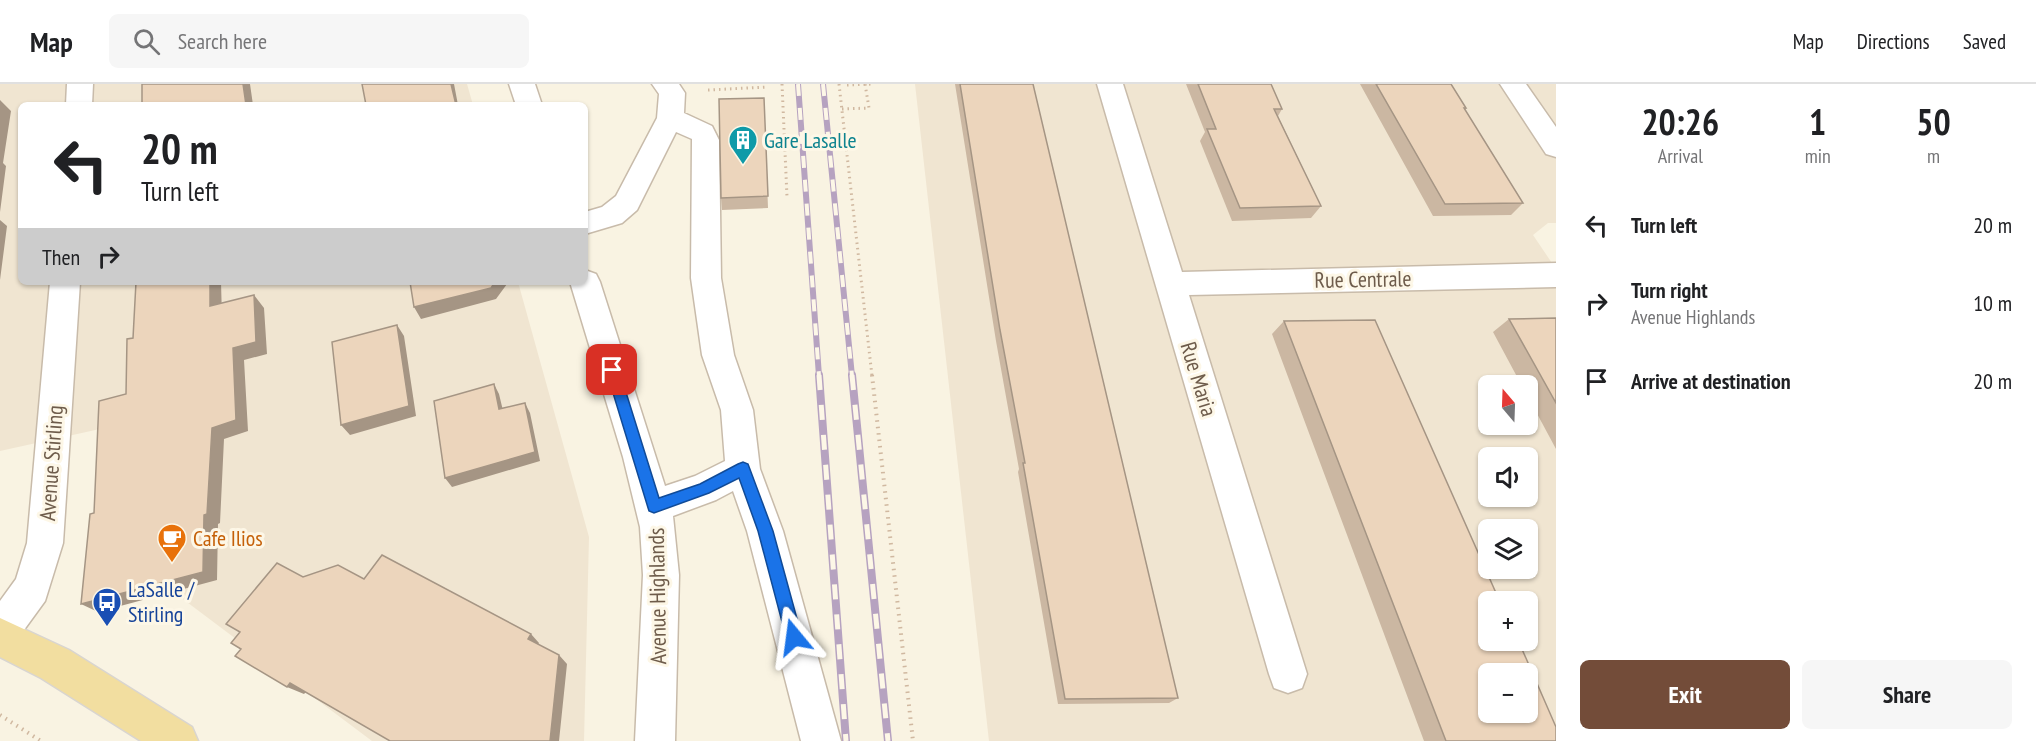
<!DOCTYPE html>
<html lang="en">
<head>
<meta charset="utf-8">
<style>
  :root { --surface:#fff; --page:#f6f6f6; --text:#202124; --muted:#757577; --line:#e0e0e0; --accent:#734c39 }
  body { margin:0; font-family:"PT Sans Narrow",sans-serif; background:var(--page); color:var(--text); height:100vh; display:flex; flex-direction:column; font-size:22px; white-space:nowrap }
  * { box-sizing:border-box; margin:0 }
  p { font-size:20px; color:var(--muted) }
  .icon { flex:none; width:33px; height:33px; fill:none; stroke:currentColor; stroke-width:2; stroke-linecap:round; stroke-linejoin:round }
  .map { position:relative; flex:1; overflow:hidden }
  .panel { display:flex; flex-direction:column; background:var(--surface); width:480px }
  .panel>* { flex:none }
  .guide { position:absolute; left:18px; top:18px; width:570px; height:183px; border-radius:9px; box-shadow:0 2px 4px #0004; background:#fff; color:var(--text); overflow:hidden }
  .needle { width:39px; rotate:341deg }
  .controls { position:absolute; left:1478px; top:291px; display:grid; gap:12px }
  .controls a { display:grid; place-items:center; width:60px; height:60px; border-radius:9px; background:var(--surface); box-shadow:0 2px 4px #0004; font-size:30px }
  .pin { position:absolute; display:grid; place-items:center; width:51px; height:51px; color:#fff; margin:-26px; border-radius:12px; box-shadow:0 3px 9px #0006 }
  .me { position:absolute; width:66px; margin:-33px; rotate:344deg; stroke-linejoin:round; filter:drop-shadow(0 0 4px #0008) }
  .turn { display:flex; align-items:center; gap:21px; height:126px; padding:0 24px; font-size:27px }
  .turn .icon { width:78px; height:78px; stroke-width:2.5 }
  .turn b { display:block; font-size:42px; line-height:51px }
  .then { display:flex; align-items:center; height:57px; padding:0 24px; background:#0003; gap:12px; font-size:22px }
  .eta { display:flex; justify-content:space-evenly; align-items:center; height:102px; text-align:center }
  .eta b { font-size:36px; font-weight:800; line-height:42px }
  .button { display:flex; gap:12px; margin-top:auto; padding:12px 24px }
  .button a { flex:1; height:69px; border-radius:9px; background:var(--accent); color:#fff; font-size:24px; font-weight:800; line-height:69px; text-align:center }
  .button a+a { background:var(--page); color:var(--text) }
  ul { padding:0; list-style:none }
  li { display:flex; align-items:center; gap:18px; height:78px; padding:0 24px }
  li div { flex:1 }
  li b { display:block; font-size:22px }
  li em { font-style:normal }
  header { display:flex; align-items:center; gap:36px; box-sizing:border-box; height:84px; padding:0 30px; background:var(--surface); border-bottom:2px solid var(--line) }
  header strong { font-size:28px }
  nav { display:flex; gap:33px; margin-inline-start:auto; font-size:21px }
  .search { width:420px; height:54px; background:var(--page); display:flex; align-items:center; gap:15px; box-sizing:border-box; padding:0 21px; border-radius:9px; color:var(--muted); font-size:22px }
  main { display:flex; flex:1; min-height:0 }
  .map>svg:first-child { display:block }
</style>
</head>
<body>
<header>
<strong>Map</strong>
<div class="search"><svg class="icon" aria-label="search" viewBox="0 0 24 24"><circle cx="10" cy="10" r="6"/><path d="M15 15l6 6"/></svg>Search here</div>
<nav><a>Map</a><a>Directions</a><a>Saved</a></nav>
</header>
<main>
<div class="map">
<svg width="1556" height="657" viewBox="0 0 1556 657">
  <rect width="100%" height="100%" fill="#f9f3e2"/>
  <path fill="#f0e5d1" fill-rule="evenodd" d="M0 0H467L473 21H21V198H518L589 453 584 657H372L107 458 118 341 0 367Z
    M915 0H1556V139H1548L1533 151 1556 185V657H989ZM1488 302H1527V340H1488ZM1488 374H1527V412H1488ZM1488 446H1527V484H1488ZM1488 518H1527V556H1488ZM1488 590H1527V628H1488Z"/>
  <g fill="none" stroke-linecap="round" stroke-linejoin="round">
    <g stroke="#c8bbaa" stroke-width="3">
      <path id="minor" d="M67 0H93L92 21H66Z
        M509 0H535L542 21H516Z
        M652 0H679L685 9 684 29 712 42 719 56 721 194 734 271 753 326 760 385 783 447 841 657H801L747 447 733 407 716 416 673 432 679 491 675 657H635L643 491 640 443 623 373 570 198H585V186L596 190 600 198 665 402 695 392 725 377 721 326 702 271 691 194 692 55 676 48 637 126 622 139 585 150V128L602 123 616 112 657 34 659 10Z
        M1097 0H1123L1182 188 1556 179V203L1189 211 1307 590 1302 604 1288 609 1274 604 1269 590Z
        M1500 0H1526L1556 43V73L1546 70Z
        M50 198H80L63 459 45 517 13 561 0 567V517L16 495 27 459Z"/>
    </g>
    <g stroke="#d9d5d0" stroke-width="3">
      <path id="major" d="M0 534 69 566 192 643 198 657H141L41 594 0 573Z"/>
    </g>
    <path stroke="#d0b8a0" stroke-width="3" stroke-dasharray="1.5 4" stroke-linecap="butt" d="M782 0 787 113
      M839 0 872 292
      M847 1 873 0
      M708 6 768 3
      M842 25 869 24 865 0"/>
    <path stroke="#d0b8a0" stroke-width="4" stroke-dasharray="1.5 5" stroke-linecap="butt" d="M872 291 913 657
      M0 631 41 657"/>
    <use href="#minor" fill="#fff" fill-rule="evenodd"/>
    <use href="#major" fill="#f2dea0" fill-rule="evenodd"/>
    <g stroke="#b6a2c0" stroke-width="6">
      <path id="rail-far1" d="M798 0 819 292
        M823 0 852 292"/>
    </g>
    <g stroke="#b6a2c0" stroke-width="8">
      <path id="rail" d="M819 291 846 657
        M852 291 888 657"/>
    </g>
    <use href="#rail-far1" stroke="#fdf7e7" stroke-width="4" stroke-dasharray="12" stroke-linecap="butt"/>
    <use href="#rail" stroke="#fdf7e7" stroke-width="5" stroke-dasharray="15" stroke-linecap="butt"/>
  </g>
  <path fill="#cbb7a2" d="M955 0H1033L1178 614 1169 619 1058 620 1018 388 1019 385 996 257Z
    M1186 0H1271L1282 25 1278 32 1321 122 1311 134 1232 137 1200 57 1205 48Z
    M1360 0H1451L1466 24 1465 26 1523 119 1511 131 1433 132Z
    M764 14 768 124 722 126 721 114Z
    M1556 234V365L1527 311V302H1522L1493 248 1509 235Z
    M1284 237 1556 657H1424L1272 250Z"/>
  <path fill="#a59584" d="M243 0H250L253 21H246Z
    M451 0H454L458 21H456Z
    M0 16 11 27 3 79 6 82 0 128Z
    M0 136 7 142 0 196Z
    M210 198H221L222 234 210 222Z
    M495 198H507V200L496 215 421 235 414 223Z
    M254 211 264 224 267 270 244 276 248 347 224 355 220 439 218 440 217 496 98 528 81 520 204 431 212 344 233 264Z
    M397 241 404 252 416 332 350 351 341 341Z
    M494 300 499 310 505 335 499 325Z
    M525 319 530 329 540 377 452 403 445 394Z
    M531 550 539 559 536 564 528 555Z
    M559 571 567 580 559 657H550Z
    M290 599 308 606 304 610 287 603Z"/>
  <path fill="#ecd5bc" stroke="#a59584" stroke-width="1.5" fill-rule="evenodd" d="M142 0H243L246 21H142Z
    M362 0H451L456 21H366Z
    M960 0H1033L1178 614 1065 615 1023 379H1025L1000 246Z
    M1198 0H1271L1282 25H1274L1321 122 1240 124 1207 45H1216Z
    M1376 0H1451L1466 24H1464L1523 119 1445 120Z
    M764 14 768 112 721 114 719 15Z
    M136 198H210V222L254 211 256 258 233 264 236 336 212 344 207 430 204 431 203 488 81 520 90 430 94 429 99 317 126 310 127 255 133 254Z
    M410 198H495L491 204 414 223Z
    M1556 234V319L1509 235Z
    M1375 236 1500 518H1488V556H1518L1556 643V657H1446L1284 237ZM1488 590H1527V628H1488Z
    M397 241 409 322 341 341 332 258Z
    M494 300 499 325 525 319 535 368 445 394 434 317Z
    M382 471 531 550 528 555 559 571 550 657H390L290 599 287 603 235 572 241 565 231 559 240 548 226 540 277 479 303 493 338 481 364 495Z"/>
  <path fill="#1a73e8" stroke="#114b97" stroke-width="1.5" d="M612 280 619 286 659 414 700 400 738 380 743 378 748 380 773 447 802 553 800 558 794 561 789 558 786 553 758 447 739 394 709 409 654 429 649 427 606 286Z"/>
  <defs>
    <g id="building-pin" transform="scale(1.5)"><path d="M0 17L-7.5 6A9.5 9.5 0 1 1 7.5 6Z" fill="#0f9aa8" stroke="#fdf7e7"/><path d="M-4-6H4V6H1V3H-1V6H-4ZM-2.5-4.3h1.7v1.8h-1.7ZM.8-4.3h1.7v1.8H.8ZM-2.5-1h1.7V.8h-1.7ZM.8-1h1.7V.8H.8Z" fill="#fff"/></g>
    <g id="cafe-pin" transform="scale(1.5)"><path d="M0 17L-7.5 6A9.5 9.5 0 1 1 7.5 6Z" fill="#e8710a" stroke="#fdf7e7"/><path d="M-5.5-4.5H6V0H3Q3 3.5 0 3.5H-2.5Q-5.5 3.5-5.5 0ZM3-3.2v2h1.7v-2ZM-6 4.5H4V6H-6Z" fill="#fff"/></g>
    <g id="bus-pin" transform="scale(1.5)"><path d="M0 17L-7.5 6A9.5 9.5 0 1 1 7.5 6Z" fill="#1a4fb4" stroke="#fdf7e7"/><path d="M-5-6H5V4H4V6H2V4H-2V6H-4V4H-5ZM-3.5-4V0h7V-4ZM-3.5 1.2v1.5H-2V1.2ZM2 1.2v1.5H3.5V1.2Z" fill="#fff"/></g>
  </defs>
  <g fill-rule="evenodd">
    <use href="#building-pin" x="743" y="56"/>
    <use href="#cafe-pin" x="172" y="454"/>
    <use href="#bus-pin" x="107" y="518"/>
  </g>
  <g text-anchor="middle" stroke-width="6" stroke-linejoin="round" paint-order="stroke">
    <g font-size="22" fill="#0d838f" stroke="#fdf7e7" text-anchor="start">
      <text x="764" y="64">Gare Lasalle</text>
    </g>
    <g font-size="22" fill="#6e5c4b" stroke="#fdf7e7">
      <text transform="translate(1363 195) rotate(-1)" y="8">Rue Centrale</text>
      <text transform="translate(1199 295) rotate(73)" y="8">Rue Maria</text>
      <text transform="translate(51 379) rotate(-86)" y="8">Avenue Stirling</text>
      <text transform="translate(657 512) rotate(-91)" y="8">Avenue Highlands</text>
    </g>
    <g font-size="22" fill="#c56008" stroke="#fdf7e7" text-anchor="start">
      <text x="193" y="462">Cafe Ilios</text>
    </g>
    <g font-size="22" fill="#164399" stroke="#fdf7e7" text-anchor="start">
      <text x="128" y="513">LaSalle /<tspan x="128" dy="25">Stirling</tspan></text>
    </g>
  </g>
</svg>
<div class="controls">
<a><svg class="needle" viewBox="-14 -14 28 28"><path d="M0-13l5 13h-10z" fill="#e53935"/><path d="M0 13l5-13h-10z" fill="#757577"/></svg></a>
<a><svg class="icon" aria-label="sound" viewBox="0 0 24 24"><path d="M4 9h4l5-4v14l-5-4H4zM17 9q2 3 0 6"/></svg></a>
<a><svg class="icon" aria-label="layers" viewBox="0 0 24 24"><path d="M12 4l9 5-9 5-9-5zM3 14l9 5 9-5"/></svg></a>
<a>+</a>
<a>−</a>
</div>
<div class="pin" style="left:612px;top:286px;background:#d93025"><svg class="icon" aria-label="arrive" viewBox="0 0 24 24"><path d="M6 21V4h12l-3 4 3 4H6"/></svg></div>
<svg class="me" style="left:794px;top:553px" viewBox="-20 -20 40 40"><path d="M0-17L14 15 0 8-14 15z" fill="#1a73e8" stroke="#fff" stroke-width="4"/></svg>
<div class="guide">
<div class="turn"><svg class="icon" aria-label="left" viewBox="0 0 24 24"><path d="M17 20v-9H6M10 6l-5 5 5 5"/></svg><div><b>20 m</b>Turn left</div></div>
<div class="then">Then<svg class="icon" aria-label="right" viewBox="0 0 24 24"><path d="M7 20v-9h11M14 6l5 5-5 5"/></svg></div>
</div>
</div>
<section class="panel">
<div class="eta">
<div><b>20:26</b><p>Arrival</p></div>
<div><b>1</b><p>min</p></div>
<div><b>50</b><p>m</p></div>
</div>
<ul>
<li><svg class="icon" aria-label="left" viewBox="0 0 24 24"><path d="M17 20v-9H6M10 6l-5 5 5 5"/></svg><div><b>Turn left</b></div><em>20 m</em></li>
<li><svg class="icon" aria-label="right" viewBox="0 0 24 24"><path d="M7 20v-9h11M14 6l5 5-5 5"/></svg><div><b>Turn right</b><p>Avenue Highlands</p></div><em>10 m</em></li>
<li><svg class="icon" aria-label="arrive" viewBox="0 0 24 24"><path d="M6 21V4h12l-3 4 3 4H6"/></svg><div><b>Arrive at destination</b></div><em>20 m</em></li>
</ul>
<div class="button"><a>Exit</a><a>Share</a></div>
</section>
</main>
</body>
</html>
